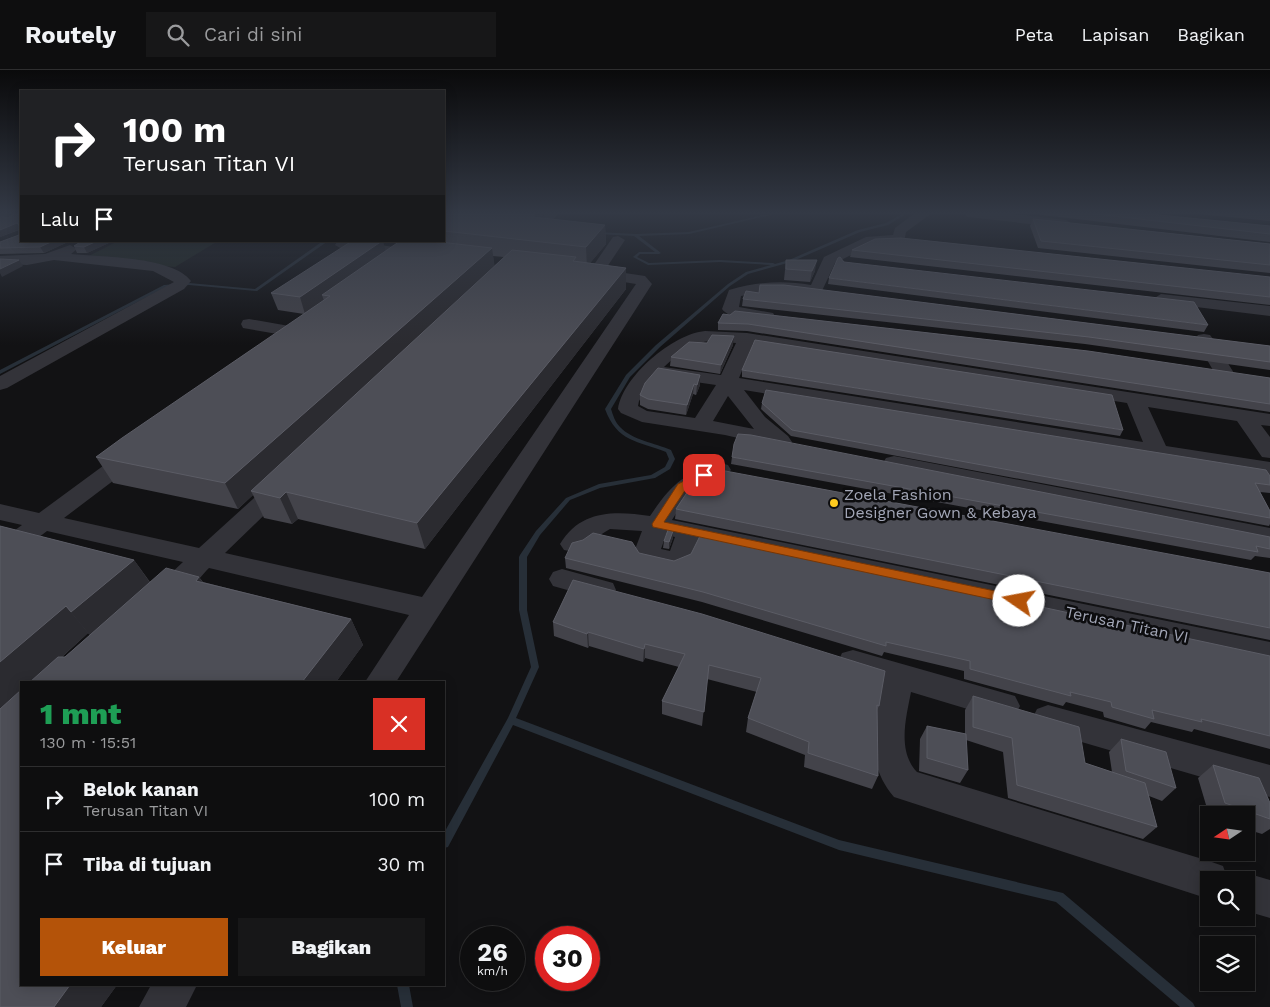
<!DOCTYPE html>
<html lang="id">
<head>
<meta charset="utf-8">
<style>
  :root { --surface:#0e0e0f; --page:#171718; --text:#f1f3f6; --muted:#9b9c9e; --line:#2e2e2f; --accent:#b45309 }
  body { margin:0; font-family:"Work Sans",sans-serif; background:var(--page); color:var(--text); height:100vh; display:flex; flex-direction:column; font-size:19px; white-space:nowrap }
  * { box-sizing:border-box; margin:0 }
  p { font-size:16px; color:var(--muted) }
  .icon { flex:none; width:28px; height:28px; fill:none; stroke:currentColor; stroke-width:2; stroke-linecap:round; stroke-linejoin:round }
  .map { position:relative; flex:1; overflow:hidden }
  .details { position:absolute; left:20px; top:611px; width:425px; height:305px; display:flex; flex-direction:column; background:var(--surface); border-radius:0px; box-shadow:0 2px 12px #0003,0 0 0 1px var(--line) }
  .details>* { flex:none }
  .hud { position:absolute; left:20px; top:20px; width:425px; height:152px; border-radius:0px; box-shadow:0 2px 12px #0003,0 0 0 1px var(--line); background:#202124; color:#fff; overflow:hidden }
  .needle { width:32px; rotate:257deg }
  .controls { position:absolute; left:1200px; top:736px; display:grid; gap:10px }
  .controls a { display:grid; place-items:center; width:55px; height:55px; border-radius:0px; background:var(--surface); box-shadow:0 2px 12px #0003,0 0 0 1px var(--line); font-size:25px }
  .speed { position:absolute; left:460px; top:856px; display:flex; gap:10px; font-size:25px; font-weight:700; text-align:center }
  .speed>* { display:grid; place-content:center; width:65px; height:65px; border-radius:50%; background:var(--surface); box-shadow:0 2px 12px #0003,0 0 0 1px var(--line); line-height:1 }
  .speed small { font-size:12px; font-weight:400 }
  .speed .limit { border:8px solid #d22; background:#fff; color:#111 }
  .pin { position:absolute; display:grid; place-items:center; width:42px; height:42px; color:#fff; margin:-21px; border-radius:10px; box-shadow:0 2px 8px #0006 }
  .me { position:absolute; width:55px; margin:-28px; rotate:282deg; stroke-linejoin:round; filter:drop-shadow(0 0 4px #0008) }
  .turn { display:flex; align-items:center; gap:18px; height:105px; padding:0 20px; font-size:22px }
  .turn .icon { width:65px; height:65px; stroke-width:2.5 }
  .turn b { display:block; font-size:35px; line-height:42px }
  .then { display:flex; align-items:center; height:48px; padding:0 20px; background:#0003; gap:10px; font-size:19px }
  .round { display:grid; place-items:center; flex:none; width:52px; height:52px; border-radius:0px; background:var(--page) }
  .head { display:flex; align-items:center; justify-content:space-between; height:85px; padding:0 20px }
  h1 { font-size:30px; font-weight:800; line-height:38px; color:#1e9e55 }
  .primary-button { display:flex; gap:10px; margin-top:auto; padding:10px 20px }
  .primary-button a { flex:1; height:58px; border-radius:0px; background:var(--accent); color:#fff; font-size:20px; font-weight:800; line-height:58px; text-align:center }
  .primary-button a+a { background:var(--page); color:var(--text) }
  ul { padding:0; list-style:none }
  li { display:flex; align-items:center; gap:15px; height:65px; padding:0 20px; border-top:1px solid var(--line) }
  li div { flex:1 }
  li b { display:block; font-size:19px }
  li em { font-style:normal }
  header { display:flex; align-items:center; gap:30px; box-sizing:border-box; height:70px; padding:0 25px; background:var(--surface); border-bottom:1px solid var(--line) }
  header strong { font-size:24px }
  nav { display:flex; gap:28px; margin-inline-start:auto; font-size:18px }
  .search { width:350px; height:45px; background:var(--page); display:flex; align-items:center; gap:12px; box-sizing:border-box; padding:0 18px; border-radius:0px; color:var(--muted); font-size:19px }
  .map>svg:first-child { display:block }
</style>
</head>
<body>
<header>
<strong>Routely</strong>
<div class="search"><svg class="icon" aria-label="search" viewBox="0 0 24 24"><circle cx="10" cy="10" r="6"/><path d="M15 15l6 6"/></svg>Cari di sini</div>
<nav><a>Peta</a><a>Lapisan</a><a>Bagikan</a></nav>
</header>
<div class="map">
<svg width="1270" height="937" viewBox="0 0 1270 937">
  <rect width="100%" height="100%" fill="#121214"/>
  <path fill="#1c241e" d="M118 171H218L175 197 83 189Z"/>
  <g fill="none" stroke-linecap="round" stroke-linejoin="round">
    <path fill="#272f38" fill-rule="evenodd" d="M772 143H779L689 164 639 166 661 183 659 184H640L637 187 649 193 720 190 773 193 775 194 789 190 858 160 886 153 904 143H908L888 155 860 162 791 192 748 204 730 216 660 277 630 307 611 339C613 345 615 352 620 357 632 370 655 373 671 380L675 389 670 399 655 408 600 418 570 430 540 465 527 487V540L539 597 516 648 839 770 1063 823 1193 933 1195 937H1180L1056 832 839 780 513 655 448 777 444 778V763L508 648 531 597 519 540V487L520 485 536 461 566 428 599 414 651 405 665 397 669 389 666 382C638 371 617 372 605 339L626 305 656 275 728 214 746 202 771 195 720 192 648 195 633 187 639 182H655L634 166 597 164 595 163 597 162 636 164 689 162Z
      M323 171H328L257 221 189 215 166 217 0 304V300L164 215 189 213 255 219Z
      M397 915H409L413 937H401Z"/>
    <path fill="#333339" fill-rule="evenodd" d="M0 143 16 145 18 148 12 152 0 149Z
      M545 143H558L551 153 547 154 541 150Z
      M915 143H932L906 162 904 172 873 174 835 193 821 223 775 220 741 226 739 237 773 243 775 246 773 249C761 253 730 250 722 239L729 220C757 212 782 210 811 215L824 187 866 167 893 165 895 158Z
      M962 143H1005L1066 150 1072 154 1066 158 968 147Z
      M618 166 625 170 605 200 645 206 652 214 396 612H365L409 545 209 498C194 513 176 541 153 534L149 527 153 520 183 492 47 461 9 490 0 493V471L22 455 0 450V434L39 443 126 379 134 377 142 379 145 384 142 389 64 448 199 478 275 409 283 407 291 409 294 414 291 419 225 483 422 527 636 214 593 207 586 203 591 199 613 167Z
      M345 171 421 180 428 184 421 188 342 179 335 175 337 172Z
      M70 175 77 179 71 184C99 187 173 186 191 211L184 219 7 318 0 320V306L174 212 153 201 54 190 27 195 0 194V186L45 184Z
      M1161 224 1270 236V246L1155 232 1153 229Z
      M249 249 295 257 301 258 304 262 301 266 295 267 243 258 241 254 243 250Z
      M705 261 747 263 1270 344V356L1261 355 1270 367V388L1262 387 1237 351 1148 337 1166 376 1270 392V406L744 320 765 347 788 366 792 372 789 377 781 378 725 365 642 352 621 343 618 339C623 306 673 264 705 261ZM712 271 736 273 721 305 664 297C679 283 692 272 712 271ZM753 274 1127 333 1143 372 739 308ZM659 303 661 306 668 308 716 315 695 348 647 341 638 336 639 331ZM728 326 754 359 713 351Z
      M1204 264 1210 265 1213 269 1245 321 1242 325H1228L1225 321 1195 269 1198 265Z
      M894 386 1270 458V474L886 398 883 393 886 388Z
      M720 393 728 395 731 400C724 410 707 411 697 419 686 426 679 439 672 450L1270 572V596L699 472 689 493 673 500 639 491 634 482 642 461 610 459C594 467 584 486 564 480L560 474C581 439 616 441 650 446 671 415 683 403 720 393ZM666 465 675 467 670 481 661 479Z
      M562 499 613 513 616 520 613 527 603 530 553 516 549 509 553 502Z
      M853 580 1015 626 1020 636 1015 646 1004 650 911 622C906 648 897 681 917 702L1209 791 1223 796 1228 810H1209V829L894 727C864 692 873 654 882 613L842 601 838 592 842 583Z
      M1048 635 1270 695V727L1037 659 1032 649 1037 639Z
      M1246 803 1270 810V848L1246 841V810H1232Z
      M151 915H197L186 937H139Z"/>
  </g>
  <path fill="#43434a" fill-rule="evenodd" d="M543 143V148L605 155 606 174 590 193 626 198V219L425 479 298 449 292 454 264 448 253 425 238 439 113 413 96 387 304 244 278 240 271 223 386 181 400 171H444V146ZM493 186 504 187 494 196Z
    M1026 143H1139L1270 156V172Z
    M1188 143H1270V151Z
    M0 146 70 171 44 183 0 184V172L19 165V160L0 167Z
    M1033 149 1270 174V203L1038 178 1030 156Z
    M82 171H113L87 183H77L74 176Z
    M852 180 1270 207V235L850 187Z
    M786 190 815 201 810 212 784 210Z
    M829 208 1208 255 1204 262 828 214Z
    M743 229 1270 276V300L1085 274 742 236Z
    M723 244 1270 308V342L747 261 718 260V253Z
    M733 275 720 304 670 296 671 287Z
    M742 300 1123 360 1120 366 742 307Z
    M700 305V315L696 325 693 324 686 345 648 339 640 335V325Z
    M762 333 1270 406V423L1260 422 1270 441V454L1269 456 791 366 761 339Z
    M732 387 1270 467V488L1255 486 1251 490 731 394Z
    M702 424 1270 503V570L675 449 676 439Z
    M0 456 134 490 150 512 199 507 203 512 351 549 363 575 336 612H21V915H117L101 937H0ZM88 563 90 565 65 587H62Z
    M673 461V468L669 479 663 478 664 471Z
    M639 483 674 491 1270 586V679L1194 659 1192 662 1151 652 1145 659 1104 647 1103 642 1066 632 1063 636 964 609V601L884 582 882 586 702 532 566 498 565 488Z
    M573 510 879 636 877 640 878 706 872 719 804 697 805 685 746 662 748 648 757 622 707 609 702 656 662 644V631L679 597 645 588 643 592 589 576 588 578 554 566 553 552Z
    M973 626 1085 693 1112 702 1109 682 1121 669 1176 718 1162 731 1149 726 1157 757 1143 769 1008 728 1003 682 966 670 968 700 960 713 919 701 920 669 927 656 965 664V640Z
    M1213 695 1270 733V760V759L1262 764 1246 759V745H1209L1198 708Z"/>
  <path fill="#2b2b30" d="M536 143H543L544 154 533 147Z
    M17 153 20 159 0 167V160Z
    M605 155 606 174 587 197 586 177Z
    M53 171H70L44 183 40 177Z
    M97 171H113L87 183 84 177Z
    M382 171H383L387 186 330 226 322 225 324 231 305 244 300 227Z
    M492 178 495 198 251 421 253 425 238 439 225 413Z
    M19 190 23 196 2 207 0 203V199Z
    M817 190 815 201 810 212 812 201Z
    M626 198V219L425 479 417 453Z
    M734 266 733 275 720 304 721 295Z
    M700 305V315L696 325 697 315Z
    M694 314 693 324 686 345 687 335Z
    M286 422 298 449 292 454 280 428Z
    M673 461V468L669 479V472Z
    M134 490 153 517 93 569 71 542Z
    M199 507 216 534 196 511Z
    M66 536 88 563 34 612H21V624L0 643V592Z
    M351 549 363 575 336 612H302Z
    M588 562 589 576 588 578 587 564Z
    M645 574V588L643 592 644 579Z
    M70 915H117L101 937H54Z"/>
  <path fill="#4d4e56" stroke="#5b5c65" d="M15 143H21V171H53L40 177 0 178V172L19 165V155L17 153 0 160V146L8 148Z
    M448 143H536L533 147 605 155 586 177 444 161V146Z
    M1087 143H1139L1270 156V164Z
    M1033 149 1270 174V195L1041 171Z
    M901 168 1270 207V227L852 180 875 169Z
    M82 171H97L84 177 74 176Z
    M352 171H382L300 227 271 223Z
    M400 171H431L492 178 225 413 96 387 122 368 330 226 322 225Z
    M512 180 576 187 573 191 626 198 417 453 286 422 280 428 251 421Z
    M840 187 844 192 1194 232 1208 255 829 208 838 188Z
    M0 189 19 190 0 199Z
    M786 190H817L812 201 786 199Z
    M760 215H784L1270 276V292L1089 267 743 229 746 221 759 223Z
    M735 241 1088 281 1270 308V334L748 254 718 253 723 244 730 245Z
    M712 265 734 266 721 295 671 287 689 272 707 273Z
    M755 270 1112 325 1123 360 742 300Z
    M658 298 700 305 697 315 694 314 687 335 648 329 640 325 645 313Z
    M766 320 1266 400 1270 406V415L1255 413 1270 441V448L792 360 762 333Z
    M738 364 751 365 1270 467V479L1256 476 1258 482 732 387 734 374Z
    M720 400 1270 503V558L676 439 688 421 702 424 710 404Z
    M0 456 134 490 71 542 66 536 0 592Z
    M668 460 673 461 669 472 664 471Z
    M593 463 632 472 639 483 674 491 691 484 701 464 1270 586V666L1201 649 1202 652 1152 640 1154 649 1112 637 1111 632 1070 622 1071 626 970 599V591L886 572V576L703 522 565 488 572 473 583 470Z
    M166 498 199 507 196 511 351 549 302 612H30L58 587H65Z
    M573 510 702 544 885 601 879 636 877 635 878 706 808 683 809 672 748 648 761 608 709 595 704 642 662 631 685 584 645 574 644 579 588 562 587 564 553 552Z
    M21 620V915H70L54 937H0V639Z
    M973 626 1079 657 1085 693 1145 713 1157 757 1017 715 1012 668 973 657Z
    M927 656 966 664 968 700 927 688Z
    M1121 669 1166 682 1176 718 1126 701Z
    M1213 695 1259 708 1270 733V749L1225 733Z"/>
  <linearGradient id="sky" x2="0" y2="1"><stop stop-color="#0a0a0b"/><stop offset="0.52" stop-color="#333945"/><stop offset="1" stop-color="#333945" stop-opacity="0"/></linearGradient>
  <rect width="1270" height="275" fill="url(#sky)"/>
  <path fill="#b45309" stroke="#753606" d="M704 401 708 402V407L686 419 664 452 1019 526 1025 531 1019 535 653 457 652 454 678 414Z"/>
  <circle fill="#ffcb1f" stroke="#0d0d0f" stroke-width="2" cx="834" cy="433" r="5"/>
  <g text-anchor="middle" stroke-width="5" stroke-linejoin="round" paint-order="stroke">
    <g font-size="16" fill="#a2a6b6" stroke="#0d0d0f" text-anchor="start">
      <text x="844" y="430">Zoela Fashion<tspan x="844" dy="18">Designer Gown &amp; Kebaya</tspan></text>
    </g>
    <g font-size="16" fill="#a2a6b6" stroke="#0d0d0f">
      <text transform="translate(1127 554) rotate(12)" y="6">Terusan Titan VI</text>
    </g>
  </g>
</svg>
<div class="controls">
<a><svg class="needle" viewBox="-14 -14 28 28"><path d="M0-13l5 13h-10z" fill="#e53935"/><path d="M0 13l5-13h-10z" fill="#9b9c9e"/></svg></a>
<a><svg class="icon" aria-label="search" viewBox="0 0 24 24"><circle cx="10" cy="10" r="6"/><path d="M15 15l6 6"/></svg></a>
<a><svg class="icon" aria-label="layers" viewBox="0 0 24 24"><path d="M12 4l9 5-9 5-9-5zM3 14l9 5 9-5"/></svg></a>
</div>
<div class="speed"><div>26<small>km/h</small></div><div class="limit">30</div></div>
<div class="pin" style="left:704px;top:405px;background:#d93025"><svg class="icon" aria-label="arrive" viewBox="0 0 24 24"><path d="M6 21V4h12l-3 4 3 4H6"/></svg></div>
<svg class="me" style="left:1019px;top:531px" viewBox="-20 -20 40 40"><circle r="19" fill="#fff"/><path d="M0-13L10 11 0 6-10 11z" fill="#b45309"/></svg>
<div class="hud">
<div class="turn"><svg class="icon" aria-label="right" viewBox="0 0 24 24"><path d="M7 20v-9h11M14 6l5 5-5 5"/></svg><div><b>100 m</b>Terusan Titan VI</div></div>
<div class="then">Lalu<svg class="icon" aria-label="arrive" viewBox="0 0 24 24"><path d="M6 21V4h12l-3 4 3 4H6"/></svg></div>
</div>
<section class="details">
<div class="head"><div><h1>1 mnt</h1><p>130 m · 15:51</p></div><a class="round" style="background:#d93025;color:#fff"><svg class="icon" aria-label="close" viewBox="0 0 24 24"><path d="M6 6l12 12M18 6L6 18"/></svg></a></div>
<ul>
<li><svg class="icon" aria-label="right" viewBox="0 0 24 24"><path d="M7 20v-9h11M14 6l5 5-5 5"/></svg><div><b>Belok kanan</b><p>Terusan Titan VI</p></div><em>100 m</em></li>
<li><svg class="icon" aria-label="arrive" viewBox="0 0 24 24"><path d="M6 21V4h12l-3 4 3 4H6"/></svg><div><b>Tiba di tujuan</b></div><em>30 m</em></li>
</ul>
<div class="primary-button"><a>Keluar</a><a>Bagikan</a></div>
</section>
</div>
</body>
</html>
